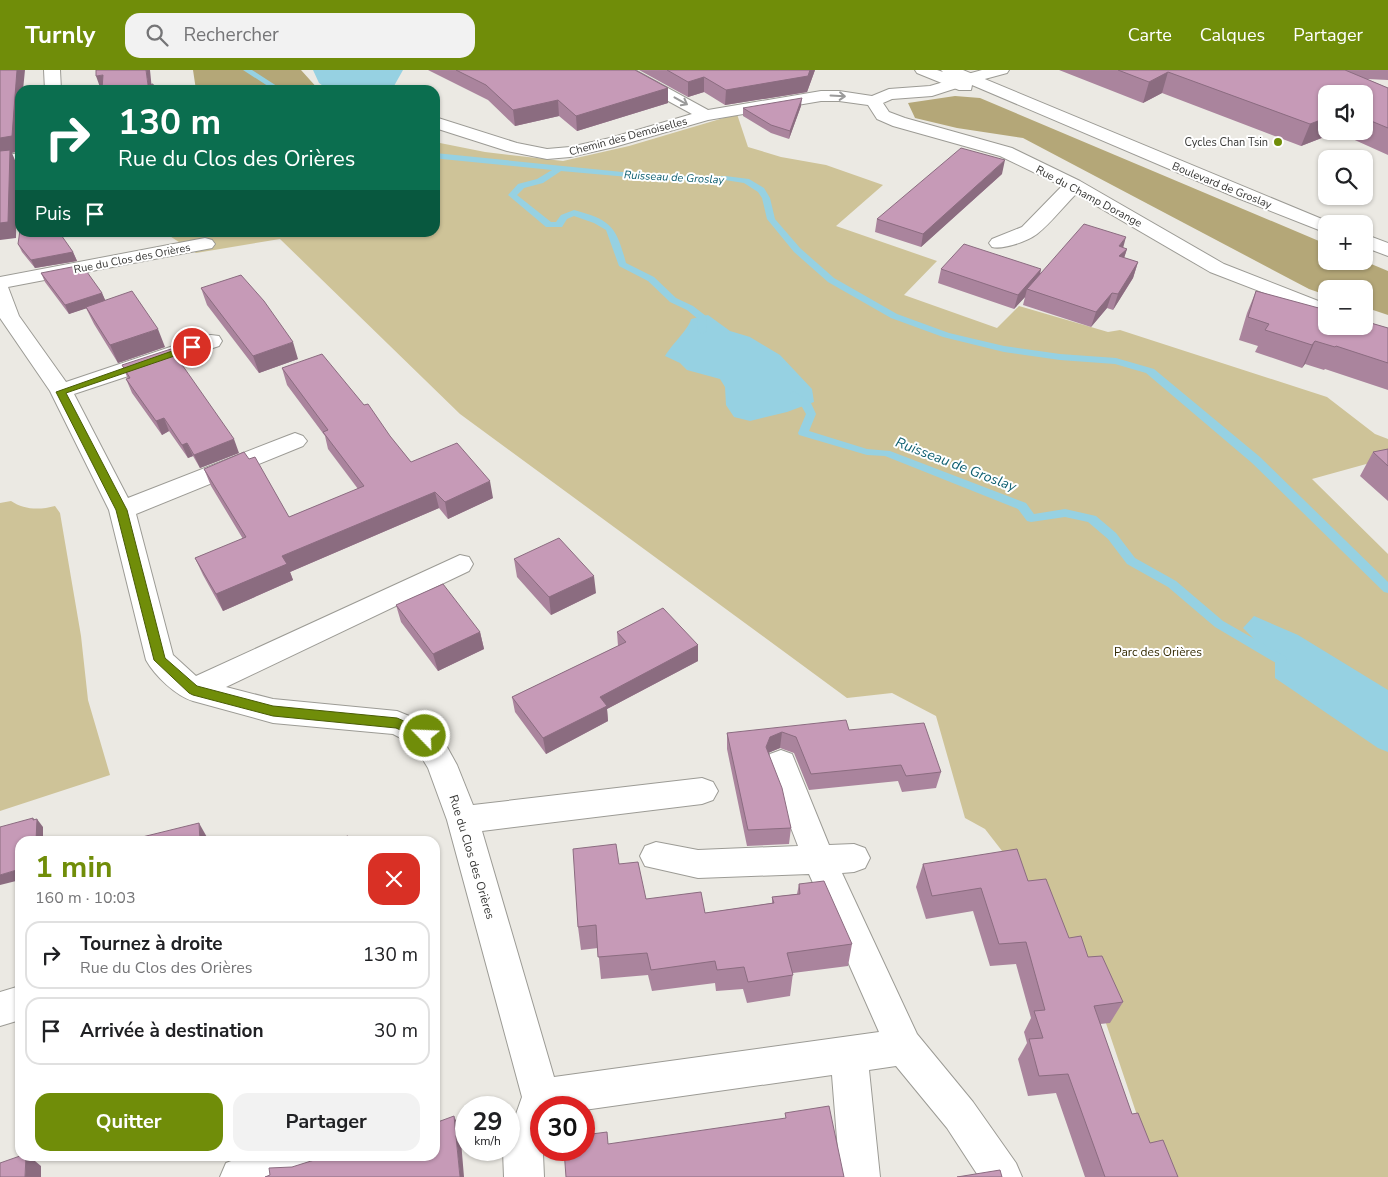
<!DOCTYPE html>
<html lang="fr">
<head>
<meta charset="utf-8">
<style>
  :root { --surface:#fff; --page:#f2f2f2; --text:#202124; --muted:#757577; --line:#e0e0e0; --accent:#708d09 }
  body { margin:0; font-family:"Nunito Sans",sans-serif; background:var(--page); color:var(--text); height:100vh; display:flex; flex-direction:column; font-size:19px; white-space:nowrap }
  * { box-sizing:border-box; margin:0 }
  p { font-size:16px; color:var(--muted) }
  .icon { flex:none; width:28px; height:28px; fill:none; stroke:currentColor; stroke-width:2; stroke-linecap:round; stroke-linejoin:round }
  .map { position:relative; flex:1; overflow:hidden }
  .details { position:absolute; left:15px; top:766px; width:425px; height:325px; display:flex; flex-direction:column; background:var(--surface); border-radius:15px; box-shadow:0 1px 4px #0004 }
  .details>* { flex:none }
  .guide { position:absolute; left:15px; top:15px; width:425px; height:152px; border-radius:15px; box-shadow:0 1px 4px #0004; background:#0b6e4f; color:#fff; overflow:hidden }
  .controls { position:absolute; left:1318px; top:15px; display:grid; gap:10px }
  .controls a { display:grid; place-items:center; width:55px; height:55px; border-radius:10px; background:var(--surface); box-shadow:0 1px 4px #0004; font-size:25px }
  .speed { position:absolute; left:455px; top:1026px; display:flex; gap:10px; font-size:25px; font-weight:700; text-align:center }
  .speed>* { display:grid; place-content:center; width:65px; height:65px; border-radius:50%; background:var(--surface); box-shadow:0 1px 4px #0004; line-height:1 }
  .speed small { font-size:12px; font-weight:400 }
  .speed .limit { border:8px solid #d22; background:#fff; color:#111 }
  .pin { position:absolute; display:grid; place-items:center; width:42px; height:42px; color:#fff; margin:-21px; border:2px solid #fff; border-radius:50%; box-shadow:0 1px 5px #0007 }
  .me { position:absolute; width:55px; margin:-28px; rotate:294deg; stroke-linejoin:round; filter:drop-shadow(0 0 4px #0008) }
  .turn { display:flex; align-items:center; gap:18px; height:105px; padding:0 20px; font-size:22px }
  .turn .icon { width:65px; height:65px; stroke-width:2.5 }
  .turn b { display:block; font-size:35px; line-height:42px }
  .then { display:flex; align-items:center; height:48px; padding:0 20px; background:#0003; gap:10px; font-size:19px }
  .round { display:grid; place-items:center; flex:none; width:52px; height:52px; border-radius:15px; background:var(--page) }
  .summary { display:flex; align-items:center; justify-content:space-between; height:85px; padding:0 20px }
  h1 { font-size:30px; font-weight:700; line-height:38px; color:var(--accent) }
  .button { display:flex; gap:10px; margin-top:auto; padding:10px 20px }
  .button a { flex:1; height:58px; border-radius:15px; background:var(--accent); color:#fff; font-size:20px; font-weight:700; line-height:58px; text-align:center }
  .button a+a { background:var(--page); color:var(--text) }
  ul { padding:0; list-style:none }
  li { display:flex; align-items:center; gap:15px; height:68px; margin:0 10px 8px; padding:0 10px; border:2px solid var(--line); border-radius:15px }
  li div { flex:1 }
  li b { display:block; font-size:19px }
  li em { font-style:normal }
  header { display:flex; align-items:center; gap:30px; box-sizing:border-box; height:70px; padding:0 25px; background:var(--accent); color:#fff }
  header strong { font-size:24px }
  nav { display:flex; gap:28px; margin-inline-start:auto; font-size:18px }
  .search { width:350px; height:45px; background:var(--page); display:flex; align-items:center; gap:12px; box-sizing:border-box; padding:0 18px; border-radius:15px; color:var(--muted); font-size:19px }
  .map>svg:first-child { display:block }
</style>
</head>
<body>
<header>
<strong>Turnly</strong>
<div class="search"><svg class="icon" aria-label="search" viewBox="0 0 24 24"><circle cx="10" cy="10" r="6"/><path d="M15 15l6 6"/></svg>Rechercher</div>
<nav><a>Carte</a><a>Calques</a><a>Partager</a></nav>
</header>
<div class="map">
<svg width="1388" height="1107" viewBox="0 0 1388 1107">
  <rect width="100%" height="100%" fill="#ebe9e3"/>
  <path fill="#cec398" d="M737 44 748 77 781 87 826 95 883 115 836 156 937 191 904 225 997 258 1019 236 1108 262 1120 260 1327 327 1375 364 1388 369V388L1312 409 1388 484V1107H1166L1143 1063 1083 885 985 759 965 748 936 646 892 623 847 628 460 344 280 169 196 183 165 163 435 162V72L485 82 563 91 629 76Z
    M11 431C24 440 40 440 55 436L60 443 81 566 88 630 110 705 0 741V433Z"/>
  <path fill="#b4a778" d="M193 0H301L319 20H196Z
    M955 26 980 28 1326 174V191H1364L1388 201V245L1364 237V219H1326V225L1309 219 1023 68 957 58 915 48 908 33Z"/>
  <path fill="#96d1e2" d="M313 0H403L394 16 387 20H329L319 13Z
    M708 245 730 261 750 267 780 285 812 319 814 332 787 342 750 351 734 347 726 335 725 317 720 309 687 300 680 293 665 286C672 274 689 259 691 249Z
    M1254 546 1298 565 1388 620V682L1378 678 1275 608V590L1243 558Z"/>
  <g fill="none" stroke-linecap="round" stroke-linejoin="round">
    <path fill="#96d1e2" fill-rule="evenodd" d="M243 0H252L283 20H274Z
      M435 83 662 106H725L749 109 764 118 770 128 775 149 800 178 834 208 897 244 949 263 1004 276 1060 284 1116 288 1154 299 1260 387 1388 512V523L1384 522 1252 393 1146 303 1115 294 1060 290 1004 282 943 267 891 248 828 212 794 182 767 149 762 128 758 122 744 113 725 110H662L561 101 543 113 524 118 517 125 551 152H556L561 145 574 140C611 150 616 156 626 193L654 207 676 228 693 236 706 246 707 261 702 264 697 261 698 249 687 240 670 232 648 211 619 196 606 160 594 153 574 146 567 149 562 157H546L508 125 518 114 537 109 552 100 442 89 435 88Z
      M794 321 811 333 816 344 809 361 867 379 890 381 1026 433 1034 444 1065 439 1096 446 1116 463 1135 488 1176 511 1223 551 1286 587 1287 590 1286 593H1276L1215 557 1168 517 1127 494 1108 469 1088 452 1065 447 1031 452 1027 451 1018 439 885 386 867 385 799 365 798 363 806 344 802 337 789 324Z"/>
    <g stroke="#9c9b95" stroke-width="2">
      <path id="minor" d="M44 0H60L61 20H45Z
        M615 0H635L708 40 821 21H839L872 26 889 19 930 16 957 8 963 10 965 13 963 16 932 26 892 29 883 33 889 42 905 48 1012 78 1080 111 1224 194 1326 234V247L1210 202 1076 124C1063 137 1051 153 1037 164 1028 171 1003 180 992 177L989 173 992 169 1022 157 1062 116 1000 86 893 56 877 49 868 35 839 31H821L708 50 614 77 570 87 547 89 507 81 435 58V47L517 73 547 79 570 77 610 68 692 44 617 3Z
        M982 0H1009L1007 3 970 13 964 11 962 8 964 5Z
        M20 83V93L0 96V86Z
        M205 168 212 170 215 174 212 178 8 217 19 246 66 312 203 266 211 265 219 266 222 271 219 276 74 324 128 428 287 366 295 363 303 366 307 371 303 376 136 444 173 585 196 606 460 485 469 487 473 494 469 501 226 617 273 629 397 641 436 657 457 695 473 735 702 708 713 712 718 721 713 730 702 734 482 761 554 1007 879 962 809 804 698 808 645 796 640 786 645 776 656 772 698 780 798 776 766 693 770 684 781 680 792 684 829 775 854 774 865 778 870 788 865 798 854 802 842 803 917 964 973 1032 1016 1093 1022 1107H979L947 1058 896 996 869 1000 880 1107H840L832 1005 584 1040V1038H541L544 1107H504L503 1081 509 1080V1064L522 1027 447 750 428 698 414 675 393 664 273 653 193 631C176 626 155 606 146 590L109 440 50 321 0 248V207Z
        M20 916V950L0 956V922Z
        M244 1086H324L319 1100 300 1107H220L226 1093Z"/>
    </g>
    <g stroke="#9c9b95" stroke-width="2">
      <path id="major" d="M915 0H937L943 2 941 0H963L1334 154H1326V162L1319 160 1235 127 972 15 971 20H959L917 3Z
        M1364 164 1388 173V186L1364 177Z"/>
    </g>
    <use href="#minor" fill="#fff" fill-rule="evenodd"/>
    <use href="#major" fill="#fff" fill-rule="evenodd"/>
  </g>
  <path fill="#aa849d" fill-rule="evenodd" d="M428 0H635L668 18V33L577 61 559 46 515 56 488 30Z
    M639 0H815L807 22 725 35 704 22 688 27Z
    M1059 0H1388V10L1367 9 1388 18V85L1337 62 1301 76 1162 23 1143 33ZM1326 24H1364V61H1326Z
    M801 36 789 69 771 63 743 46V38Z
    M1002 104 921 177 875 162 877 149Z
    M18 174 73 182 77 191 35 198 22 182Z
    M1123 178 1127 179 1124 188 1138 192 1133 208 1113 240 1107 238 1091 257 1023 235 1025 227 1014 239 938 213 941 199H1041L1040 204Z
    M41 203 102 223 105 230 165 277 118 293 94 254 86 238 69 244 45 212Z
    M201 218 298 289 259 303 207 235Z
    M1256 221 1388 258V320L1325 299 1324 300 1305 294 1302 298 1255 282 1258 276 1239 270 1247 243Z
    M122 295 239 383 200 398 193 386 188 388 169 361 162 365 132 323 126 309H128Z
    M282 298 364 335 411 392 493 428 448 449 439 438 290 502 293 510 223 541 203 505 195 488 243 469 211 416 204 399 289 447 358 419 328 379 325 366 287 315Z
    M1388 379V431L1360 406 1373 382Z
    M514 489 596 523 551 545 517 507Z
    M396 535 480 562 484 579 438 601 401 552Z
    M617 562 698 575V591L607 639 608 651 546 684 515 642 512 627 618 576Z
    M849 660 941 702 936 718 902 722 898 711 809 720 794 683 780 678 768 683 791 758 789 774 747 776 727 679V663Z
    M619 794 646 829 705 843 772 833V827L797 824 799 814 852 874 848 896 793 903 790 926 747 933 743 919 716 921 715 913 652 921 648 905 601 909 598 878 581 880 578 857Z
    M923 794 1028 811 1069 868 1088 887 1123 932 1110 953 1100 954 1132 1044 1150 1073 1178 1107H1085L1056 1023 1028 1026 1018 989 1027 973 1024 962 1031 948 1016 894 990 896 973 841 926 849 916 817Z"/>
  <path fill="#8b6c80" d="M17 0H25L23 20H20V62L19 81 12 83 17 95 16 168 0 170V68Z
    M146 0H150L152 20 148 15Z
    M810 0H815L807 22 725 35 726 20Z
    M1168 2 1162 23 1143 33 1149 12Z
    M103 5 105 20H101L96 6Z
    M704 7V22L688 27V12Z
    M668 18V33L577 61 576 46Z
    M802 28 801 36 789 69 790 61Z
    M558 30 559 46 515 56 513 40Z
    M1326 48V61L1337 62 1301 76 1310 54Z
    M1005 90 1002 104 921 177 923 164Z
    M1126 167 1122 182 1119 176Z
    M1127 179 1122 194 1119 186Z
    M73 182 77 191 35 198 31 190Z
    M1138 192 1133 208 1113 240 1118 224Z
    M1041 199 1038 213 1027 219 1025 227 1014 239 1018 225Z
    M102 223 106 232 69 244 65 235Z
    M1112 223 1107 238 1091 257 1096 242Z
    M158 259 165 277 118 293 110 275Z
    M1315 271 1305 294 1302 298 1312 275Z
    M293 272 298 289 259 303 253 286Z
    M164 348 169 361 162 365 156 351Z
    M234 369 239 383 200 398 194 385Z
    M187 373 193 386 188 388 182 375Z
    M490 411 493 428 448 449 445 432Z
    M435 422 439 438 290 502 293 510 223 541 216 524 282 486Z
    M594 506 596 523 551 545 549 527Z
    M480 562 484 579 438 601 433 584Z
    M698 575V591L607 639 608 651 546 684 543 668 600 627Z
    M782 662 780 678 768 683 766 677 770 667Z
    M33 748 37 753V749L43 757V771H36Z
    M199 753 208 769V771H200Z
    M20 799V810L0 815V805Z
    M454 1046 460 1059 464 1107H460Z
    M26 1086H29L41 1096V1107H25Z"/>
  <path fill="#c69ab7" stroke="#8b6c80" d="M0 0H17L12 66 0 68Z
    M96 0H146L148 15 153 14 154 20H104V19H102L103 5 96 6Z
    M456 0H635L668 18 576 46 558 30 513 40 486 15Z
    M667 0H810L808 6 726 20 704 7 688 12Z
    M1118 0H1345L1388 18V58L1364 48V24H1326V48L1310 54 1168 2 1149 12Z
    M802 28 790 61 771 55 743 38Z
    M961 78 1005 90 923 164 877 149Z
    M10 80 8 152 0 153V81Z
    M1084 154 1126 167 1119 176 1127 179 1119 186 1138 192 1118 224 1112 223 1096 242 1027 219Z
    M20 160V162H59L73 182 31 190 18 174Z
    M964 174 1041 199 1018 225 941 199Z
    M82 195 102 223 65 235 41 203Z
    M241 205 264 231 293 272 253 286 201 218Z
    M132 221 158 259 110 275 86 237Z
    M1256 221 1326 240V256H1364V251L1388 258V293L1336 276 1335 277 1315 271 1312 275 1265 260 1269 254 1248 247Z
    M171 279 234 369 194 385 187 373 182 375 164 348 156 351 126 309 130 308 122 295Z
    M322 284 364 335 368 334 390 366 411 392 457 373 490 411 445 432 435 422 282 486 287 494 216 524 195 488 246 467 204 399 244 382 249 389 255 387 289 447 364 416 323 362 328 360 282 298Z
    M1388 379V396L1373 382Z
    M559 468 594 506 549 527 514 489Z
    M443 514 480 562 433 584 396 535Z
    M663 538 698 575 600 627 607 636 543 668 512 627 626 572 617 562Z
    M846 650 849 660 924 653 941 702 906 706 901 695 811 704 796 667 782 662 770 667 766 677 782 718 791 758 748 760 727 663Z
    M33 748V750L37 749 36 771H20V799L0 805V757Z
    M199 753 200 771H126Z
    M348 766 349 771H329Z
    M616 774 619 794 638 792 646 829 701 822 705 843 774 833 772 827 800 824 799 814 824 811 852 874 787 883 793 905 748 912 744 897 717 900 715 891 651 900 647 883 598 887 596 855 578 857 573 779Z
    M1017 779 1028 811 1046 809 1069 868 1081 866 1088 887 1102 886 1123 932 1094 936 1132 1044 1138 1043 1150 1073 1163 1070 1178 1107H1105L1068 1004 1039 1006 1029 969 1043 968 1034 941 1045 940 1026 872 999 874 981 818 932 826 923 794Z
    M829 1036 844 1107H566L564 1080H584V1065L607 1062 608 1074 786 1048 785 1043Z
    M454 1046 460 1107H265L270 1105 269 1098 292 1097 327 1086H435V1053Z
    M20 1086H26L25 1107H0V1093Z
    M1000 1100 1002 1107H957Z"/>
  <defs><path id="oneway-shaft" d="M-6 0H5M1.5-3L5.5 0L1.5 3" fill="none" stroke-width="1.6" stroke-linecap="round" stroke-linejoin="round" transform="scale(1.25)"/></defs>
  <g stroke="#9a9a9a">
    <use href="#oneway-shaft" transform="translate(838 26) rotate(3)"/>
    <use href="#oneway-shaft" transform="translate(681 31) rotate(29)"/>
  </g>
  <path fill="#708d09" stroke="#495c06" d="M192 274 195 275V279L66 323 127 440 165 588 197 616 273 636 397 648 429 662 431 666 429 669 425 671 396 658 273 646 193 625 189 623 154 590 116 440 56 322Z"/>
  <circle fill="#708d09" stroke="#fff" stroke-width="2" cx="1278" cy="72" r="5"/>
  <g text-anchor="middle" stroke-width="4" stroke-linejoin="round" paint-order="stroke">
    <g font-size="11" fill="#363634" stroke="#fff">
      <text transform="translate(628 66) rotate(-15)" y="4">Chemin des Demoiselles</text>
      <text transform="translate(1222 115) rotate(22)" y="4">Boulevard de Groslay</text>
      <text transform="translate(1089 126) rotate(28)" y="4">Rue du Champ Dorange</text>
      <text transform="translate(132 188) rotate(-11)" y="4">Rue du Clos des Orières</text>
    </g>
    <g font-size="11" fill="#363634" stroke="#fff" text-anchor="end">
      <text x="1268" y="76">Cycles Chan Tsin</text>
    </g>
    <g font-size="11" font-style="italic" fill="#106071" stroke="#fff">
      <text transform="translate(674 107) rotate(3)" y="4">Ruisseau de Groslay</text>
    </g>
    <g font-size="12" fill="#342a02" stroke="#fff">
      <text x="1158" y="586">Parc des Orières</text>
    </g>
    <g font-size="12" fill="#363634" stroke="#fff">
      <text transform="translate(472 787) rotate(73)" y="4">Rue du Clos des Orières</text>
    </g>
    <g font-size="14" font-style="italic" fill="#106071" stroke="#fff">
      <text transform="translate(956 394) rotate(21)" y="5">Ruisseau de Groslay</text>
    </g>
  </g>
</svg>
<div class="controls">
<a><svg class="icon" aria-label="sound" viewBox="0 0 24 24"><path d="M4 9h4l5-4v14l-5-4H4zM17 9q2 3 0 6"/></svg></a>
<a><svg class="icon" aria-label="search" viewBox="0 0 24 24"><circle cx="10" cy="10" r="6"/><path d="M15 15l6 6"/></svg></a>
<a>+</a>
<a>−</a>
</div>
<div class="speed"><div>29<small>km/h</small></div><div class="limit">30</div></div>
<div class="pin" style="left:192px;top:277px;background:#d93025"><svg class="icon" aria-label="arrive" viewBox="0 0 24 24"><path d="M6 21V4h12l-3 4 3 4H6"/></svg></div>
<svg class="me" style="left:425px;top:666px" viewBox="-20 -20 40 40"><circle r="17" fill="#708d09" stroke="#fff" stroke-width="3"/><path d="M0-11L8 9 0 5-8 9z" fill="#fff"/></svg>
<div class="guide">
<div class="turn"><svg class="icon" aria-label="right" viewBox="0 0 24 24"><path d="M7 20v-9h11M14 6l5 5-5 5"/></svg><div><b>130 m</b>Rue du Clos des Orières</div></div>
<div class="then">Puis<svg class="icon" aria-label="arrive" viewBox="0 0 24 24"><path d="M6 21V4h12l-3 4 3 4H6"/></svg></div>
</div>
<section class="details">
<div class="summary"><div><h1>1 min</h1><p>160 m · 10:03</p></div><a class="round" style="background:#d93025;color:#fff"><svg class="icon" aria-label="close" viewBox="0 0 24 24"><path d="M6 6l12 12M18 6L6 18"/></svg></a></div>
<ul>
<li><svg class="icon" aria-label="right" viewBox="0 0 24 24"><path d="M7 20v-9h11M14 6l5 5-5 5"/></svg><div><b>Tournez à droite</b><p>Rue du Clos des Orières</p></div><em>130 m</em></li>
<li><svg class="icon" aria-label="arrive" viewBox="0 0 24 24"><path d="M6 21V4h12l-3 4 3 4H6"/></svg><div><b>Arrivée à destination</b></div><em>30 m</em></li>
</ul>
<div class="button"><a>Quitter</a><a>Partager</a></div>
</section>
</div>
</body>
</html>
